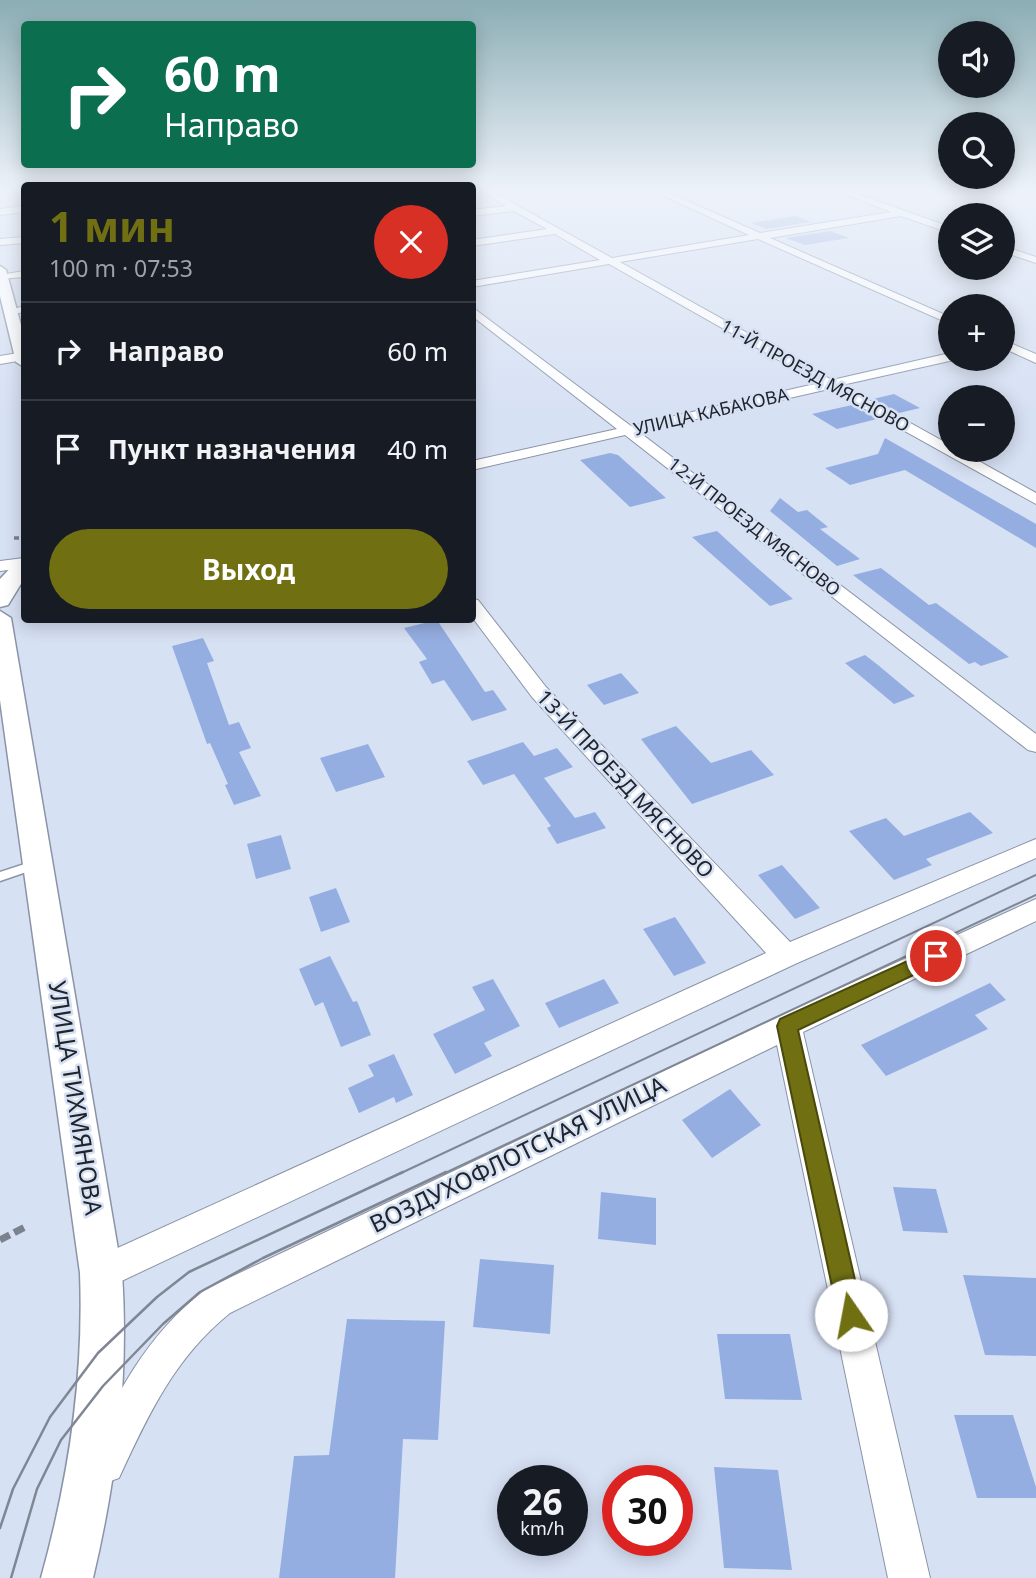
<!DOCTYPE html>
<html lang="ru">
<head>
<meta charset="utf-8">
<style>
  :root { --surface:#171b24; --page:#20242c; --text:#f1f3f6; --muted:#9ea1a6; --line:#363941; --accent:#707013 }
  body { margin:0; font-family:"Noto Sans",sans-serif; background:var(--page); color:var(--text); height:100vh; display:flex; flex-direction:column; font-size:26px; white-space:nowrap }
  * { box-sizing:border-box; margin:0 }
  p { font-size:23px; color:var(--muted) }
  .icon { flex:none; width:38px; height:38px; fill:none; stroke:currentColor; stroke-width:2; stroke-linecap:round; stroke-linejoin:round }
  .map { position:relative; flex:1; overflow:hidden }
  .panel { position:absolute; left:21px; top:182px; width:455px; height:441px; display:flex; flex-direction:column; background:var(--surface); border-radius:7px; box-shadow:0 4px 18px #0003 }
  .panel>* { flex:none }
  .banner { position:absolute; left:21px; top:21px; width:455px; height:147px; border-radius:7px; box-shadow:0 4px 18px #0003; background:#0b6e4f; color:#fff; overflow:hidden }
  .fabs { position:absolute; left:938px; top:21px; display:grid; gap:14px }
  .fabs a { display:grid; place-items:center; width:77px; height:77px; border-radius:50%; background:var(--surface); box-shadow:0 4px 18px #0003; font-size:35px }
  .speed { position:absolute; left:497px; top:1465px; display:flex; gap:14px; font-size:35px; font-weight:700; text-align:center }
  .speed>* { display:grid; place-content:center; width:91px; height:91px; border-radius:50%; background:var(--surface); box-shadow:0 4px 18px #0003; line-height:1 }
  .speed small { font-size:18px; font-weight:400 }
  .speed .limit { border:10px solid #d22; background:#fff; color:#111 }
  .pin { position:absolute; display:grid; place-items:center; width:60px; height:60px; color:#fff; margin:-30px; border:4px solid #fff; border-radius:50%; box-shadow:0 2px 7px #0007 }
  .me { position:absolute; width:77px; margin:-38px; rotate:348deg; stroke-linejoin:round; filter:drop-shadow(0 0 5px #0008) }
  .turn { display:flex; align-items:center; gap:24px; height:147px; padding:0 28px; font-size:32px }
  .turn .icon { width:91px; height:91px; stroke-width:2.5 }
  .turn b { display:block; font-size:49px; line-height:60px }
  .round { display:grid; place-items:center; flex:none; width:74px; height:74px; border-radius:37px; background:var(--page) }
  .headline { display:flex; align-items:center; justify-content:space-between; height:119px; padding:0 28px }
  h1 { font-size:42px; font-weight:700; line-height:52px; color:var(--accent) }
  .primary-button { display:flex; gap:14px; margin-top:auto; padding:14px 28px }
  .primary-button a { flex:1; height:80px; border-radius:42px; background:var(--accent); color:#fff; font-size:28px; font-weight:700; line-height:80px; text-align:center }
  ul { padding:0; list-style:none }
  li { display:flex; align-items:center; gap:21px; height:98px; padding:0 28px; border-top:2px solid var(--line) }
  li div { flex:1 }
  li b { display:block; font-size:26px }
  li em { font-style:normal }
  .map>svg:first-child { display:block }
</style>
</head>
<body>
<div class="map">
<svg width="1036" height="1578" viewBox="0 0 1036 1578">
  <rect width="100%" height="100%" fill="#d7e1f4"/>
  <path fill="#95aee2" d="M796 216 810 222 766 229 751 223Z
    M830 231 849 238 805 245 785 238Z
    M894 394 920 408 899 413 873 399Z
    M852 405 877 419 837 429 812 414Z
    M885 438 1036 524V548L905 470 850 485 825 468 878 454Z
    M610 453 618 455 666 498 630 507 580 460Z
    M780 498 798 512 807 510 828 527 820 529 860 559 837 566 770 511Z
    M717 531 754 565 793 599 770 606 692 537Z
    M881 568 929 605 936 603 1009 657 981 666 975 662 969 664 853 575Z
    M437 620 485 692 493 690 507 710 472 721 444 680 432 684 419 662 427 659 404 628Z
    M203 638 214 661 207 663 229 725 239 722 251 748 239 752 261 796 234 805 225 785 228 784 210 743 207 744 172 646Z
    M865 655 878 665 915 696 894 704 845 663Z
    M621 673 639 693 604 705 587 685Z
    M676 726 711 763 751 750 774 775 692 804 641 739Z
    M523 742 534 756 557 748 573 767 544 778 575 818 595 812 606 828 557 844 547 828 551 826 514 774 483 785 467 761Z
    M368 744 385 777 336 792 320 758Z
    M970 812 993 833 926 859 932 865 894 880 849 831 886 818 904 836Z
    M281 835 291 869 256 879 247 844Z
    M782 865 820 908 795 919 758 875Z
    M336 888 350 922 321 932 309 897Z
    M675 917 706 963 674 976 643 929Z
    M330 956 353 1002 357 1001 371 1035 341 1047 323 1002 315 1006 299 969Z
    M493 979 520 1026 484 1043 492 1056 455 1074 433 1034 485 1010 472 987Z
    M604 979 619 1003 559 1028 545 1003Z
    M990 983 1006 1000 975 1015 988 1029 886 1076 861 1045Z
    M394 1054 413 1095 396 1103 394 1097 359 1113 348 1088 374 1076 368 1065Z
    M730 1089 761 1125 712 1158 682 1120Z
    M893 1187 936 1189 948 1233 903 1231Z
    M601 1192 656 1198V1245L598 1239Z
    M480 1259 554 1265 550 1334 473 1327Z
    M963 1275 1036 1278V1356L985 1355Z
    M347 1319 445 1321 438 1440 403 1439 395 1578H279L294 1456 329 1455Z
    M717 1334H790L802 1400 725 1399Z
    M954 1415H1013L1036 1487V1498H977Z
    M714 1467 778 1470 792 1570 724 1568Z"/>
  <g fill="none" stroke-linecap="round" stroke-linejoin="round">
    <g stroke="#8b94a6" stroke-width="3">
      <path id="service" d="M37 860 41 861 43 864 41 867 0 881V872Z"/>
    </g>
    <g stroke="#8b94a6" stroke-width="2">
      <path id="minor" d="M481 191H491L612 258 749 235 653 191H664L760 233 891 212 837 191H849L950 227V233L901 216 770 238 950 317V324L758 239 620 262 832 380 950 353V359L954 360 842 385 950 445V450H959L1036 493V504L829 389 639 432 1036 734V752L1028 750 625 435 472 470V461L617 429 472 316V307L631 426 819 383 609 264 472 287V281L600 260 555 234 472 246V240L547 229 514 211 472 216V210L506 206Z
        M24 206V212L0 215V209Z
        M24 237V243L0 245V239Z
        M1003 246 1036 257V263L1003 252Z
        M24 271V277L0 279V275Z
        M24 306V312L13 314 7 311Z
        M1003 340 1036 354V363L1003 348Z
        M24 352V360L0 364V356Z
        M24 558V568L0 571V561Z
        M472 599 478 600 546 687 790 942 1036 839V858L795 964 113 1285 101 1290 89 1285 84 1273 89 1261 766 953 532 697 472 617Z
        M1036 899V921L803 1032 930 1578H888L777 1045 230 1313C175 1357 148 1415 119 1478L105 1483 91 1478 86 1464C113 1397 148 1333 206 1289L777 1017Z"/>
    </g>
    <g stroke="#8b94a6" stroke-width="3">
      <path id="tertiary" d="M0 266 6 270 24 336V367L16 362 0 296Z
        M24 561V579L8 605 0 607V579L16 562Z
        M0 611 11 618 122 1273C129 1378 117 1476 93 1578H41C69 1477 84 1378 80 1273L0 700Z"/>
    </g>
    <path stroke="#7b828f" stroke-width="2.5" stroke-dasharray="3.5 2" stroke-linecap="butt" d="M962 364 997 359"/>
    <path stroke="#7b828f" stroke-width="3.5" stroke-dasharray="5 2.5" stroke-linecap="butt" d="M14 538H24"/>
    <path stroke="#7b828f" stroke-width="7" stroke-dasharray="11 5" stroke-linecap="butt" d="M0 1240 27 1226"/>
    <use href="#service" fill="#fff" fill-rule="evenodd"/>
    <use href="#minor" fill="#fff" fill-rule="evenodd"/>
    <use href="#tertiary" fill="#fff" fill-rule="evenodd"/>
    <path stroke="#808794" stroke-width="2" d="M399 1174 1036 875
      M443 1174 1036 895"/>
    <path stroke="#808794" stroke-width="2.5" d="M0 1528 13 1489 50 1417 98 1353 157 1297 189 1272 403 1172
      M11 1578 37 1489 61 1440 103 1386 163 1324 200 1292 263 1258 446 1172"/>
  </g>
  <linearGradient id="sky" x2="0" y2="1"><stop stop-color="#8badb4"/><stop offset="0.46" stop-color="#edf2fa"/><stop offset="1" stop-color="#edf2fa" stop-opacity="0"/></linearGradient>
  <rect width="1036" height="412" fill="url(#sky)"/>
  <path fill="#707013" stroke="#49490c" stroke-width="2" d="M936 948 943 950 946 956 943 961 798 1030 863 1315 859 1324 851 1327 842 1324 838 1315 777 1026 780 1019Z"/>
  <g text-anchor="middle" stroke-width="5" stroke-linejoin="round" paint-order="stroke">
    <g font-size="18" fill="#20242b" stroke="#d7e1f4">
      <text transform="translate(815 376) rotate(29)" y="6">11-Й ПРОЕЗД МЯСНОВО</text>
      <text transform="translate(711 412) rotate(-13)" y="6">УЛИЦА КАБАКОВА</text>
      <text transform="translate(754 527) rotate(38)" y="6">12-Й ПРОЕЗД МЯСНОВО</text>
    </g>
    <g font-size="21" fill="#20242b" stroke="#d7e1f4">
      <text transform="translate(625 784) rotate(47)" y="7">13-Й ПРОЕЗД МЯСНОВО</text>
    </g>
    <g font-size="24" fill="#20242b" stroke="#d7e1f4">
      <text transform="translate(75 1098) rotate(81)" y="8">УЛИЦА ТИХМЯНОВА</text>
      <text transform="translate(518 1155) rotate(-26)" y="8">ВОЗДУХОФЛОТСКАЯ УЛИЦА</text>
    </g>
  </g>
</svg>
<div class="fabs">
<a><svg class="icon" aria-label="sound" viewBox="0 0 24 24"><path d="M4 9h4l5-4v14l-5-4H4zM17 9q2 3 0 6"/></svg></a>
<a><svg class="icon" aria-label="search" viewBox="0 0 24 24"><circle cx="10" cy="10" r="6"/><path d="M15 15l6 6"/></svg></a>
<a><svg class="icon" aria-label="layers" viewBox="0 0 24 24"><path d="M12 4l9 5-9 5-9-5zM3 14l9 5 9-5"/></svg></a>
<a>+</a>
<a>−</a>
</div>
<div class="speed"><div>26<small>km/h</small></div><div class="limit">30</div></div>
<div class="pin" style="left:936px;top:956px;background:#d93025"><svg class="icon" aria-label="arrive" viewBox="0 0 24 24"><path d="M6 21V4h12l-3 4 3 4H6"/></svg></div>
<svg class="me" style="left:851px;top:1315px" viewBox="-20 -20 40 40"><circle r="19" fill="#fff"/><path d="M0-13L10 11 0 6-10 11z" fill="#707013"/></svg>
<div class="banner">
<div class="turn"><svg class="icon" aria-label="right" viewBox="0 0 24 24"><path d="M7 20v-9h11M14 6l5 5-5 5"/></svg><div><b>60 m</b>Направо</div></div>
</div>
<section class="panel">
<div class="headline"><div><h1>1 мин</h1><p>100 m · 07:53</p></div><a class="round" style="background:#d93025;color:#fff"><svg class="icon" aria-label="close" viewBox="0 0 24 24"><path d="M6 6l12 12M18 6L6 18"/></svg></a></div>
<ul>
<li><svg class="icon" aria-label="right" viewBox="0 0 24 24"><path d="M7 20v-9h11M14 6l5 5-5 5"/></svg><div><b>Направо</b></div><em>60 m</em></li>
<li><svg class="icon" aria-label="arrive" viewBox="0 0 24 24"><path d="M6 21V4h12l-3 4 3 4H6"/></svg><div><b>Пункт назначения</b></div><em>40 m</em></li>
</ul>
<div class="primary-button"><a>Выход</a></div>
</section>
</div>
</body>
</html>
